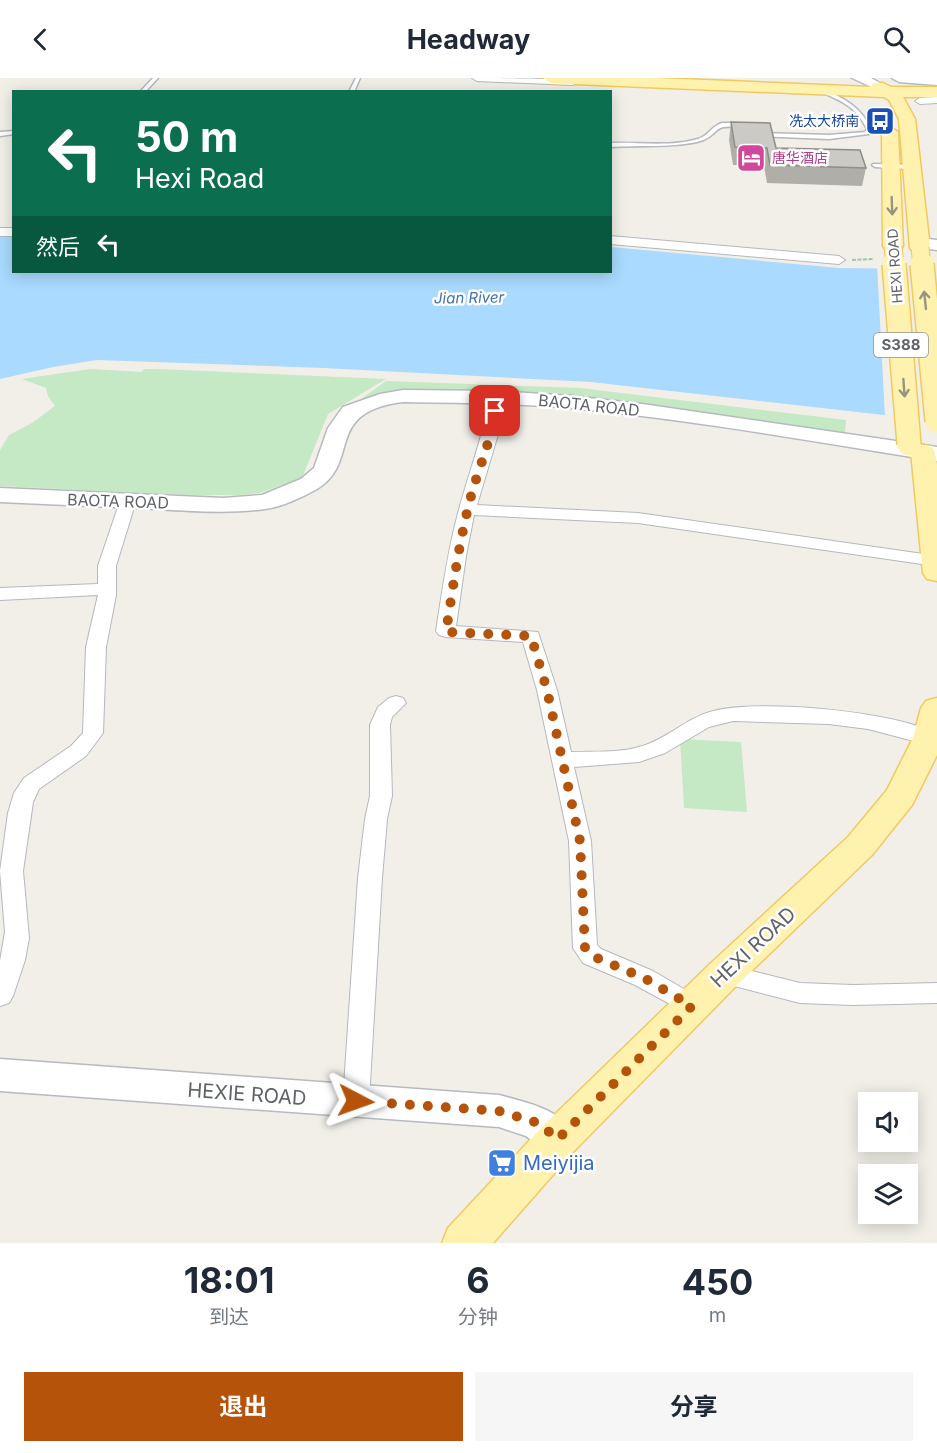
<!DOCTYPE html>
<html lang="zh">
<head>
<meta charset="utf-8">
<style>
  :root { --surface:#fff; --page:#f6f6f7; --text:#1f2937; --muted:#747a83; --accent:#b45309 }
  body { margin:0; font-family:Inter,"Noto Sans SC",sans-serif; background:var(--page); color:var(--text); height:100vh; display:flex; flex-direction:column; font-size:22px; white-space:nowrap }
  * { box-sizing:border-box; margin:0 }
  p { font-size:20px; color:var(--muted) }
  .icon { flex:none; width:33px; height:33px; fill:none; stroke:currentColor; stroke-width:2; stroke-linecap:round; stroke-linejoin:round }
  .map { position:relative; height:1165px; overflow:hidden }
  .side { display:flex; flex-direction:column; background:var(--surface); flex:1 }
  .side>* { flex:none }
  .top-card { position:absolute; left:12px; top:12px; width:600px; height:183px; border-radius:0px; box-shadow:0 3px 15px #0003; background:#0b6e4f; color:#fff; overflow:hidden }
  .controls { position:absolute; left:858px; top:1014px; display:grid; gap:12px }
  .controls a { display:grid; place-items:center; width:60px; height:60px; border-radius:0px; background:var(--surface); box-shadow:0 3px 15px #0003; font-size:30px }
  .pin { position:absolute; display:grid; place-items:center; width:51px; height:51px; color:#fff; margin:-26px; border-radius:12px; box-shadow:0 3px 9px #0006 }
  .me { position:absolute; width:66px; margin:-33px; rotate:94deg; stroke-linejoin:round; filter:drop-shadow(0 0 4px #0008) }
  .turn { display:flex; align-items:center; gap:21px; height:126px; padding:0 24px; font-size:27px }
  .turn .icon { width:78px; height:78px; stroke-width:2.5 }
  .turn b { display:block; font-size:42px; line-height:51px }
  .then { display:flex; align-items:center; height:57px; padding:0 24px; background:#0003; gap:12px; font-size:22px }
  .eta { display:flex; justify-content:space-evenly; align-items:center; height:102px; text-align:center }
  .eta b { font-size:36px; font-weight:700; line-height:42px }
  .cta { display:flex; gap:12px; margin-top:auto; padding:12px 24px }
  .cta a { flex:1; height:69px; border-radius:0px; background:var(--accent); color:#fff; font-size:24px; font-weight:700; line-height:69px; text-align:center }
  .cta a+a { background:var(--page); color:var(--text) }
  header { display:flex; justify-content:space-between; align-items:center; height:78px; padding:0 24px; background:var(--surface); font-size:27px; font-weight:700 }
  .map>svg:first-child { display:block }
</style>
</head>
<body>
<header><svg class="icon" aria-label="back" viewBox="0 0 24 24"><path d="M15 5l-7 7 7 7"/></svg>Headway<svg class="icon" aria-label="search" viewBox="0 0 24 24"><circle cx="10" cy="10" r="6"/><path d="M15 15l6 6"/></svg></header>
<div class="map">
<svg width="937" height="1165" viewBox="0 0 937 1165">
  <rect width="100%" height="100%" fill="#f1efe8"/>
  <path fill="#c5e8c5" d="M90 291 142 294 144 291H157L386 301 328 336 302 400 259 415 240 417H185L0 408V372L9 357 32 345 55 328 48 318 46 310 22 301Z
    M386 303 580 310 846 342 845 356 555 317 495 313H394L354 326Z
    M680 661 741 664 747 734 684 730Z"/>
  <path fill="#aadaff" d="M0 159H13L14 194H610L611 169 839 190 937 191V343L591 304 324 290 97 282 53 289 0 301Z"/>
  <path fill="#f1efe8" d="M877 186 937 188V346L885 340Z"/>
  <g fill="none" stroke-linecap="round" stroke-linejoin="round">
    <g stroke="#b5b8bc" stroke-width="3">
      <path id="lane" d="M153 0H158L145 14H140Z
        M356 0H360L354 14H349Z
        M821 11C843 19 861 29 871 51L869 56 829 61 759 58V56L761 55 829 57 865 54 867 51C856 28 841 23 819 13V12Z
        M722 45H731L742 49 740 50C711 44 720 59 697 64 669 70 639 67 610 69V65C639 64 671 69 698 61 708 58 712 48 722 45Z
        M14 53V56L0 58V54Z
        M873 86 911 87 914 89 911 91 875 89 872 87Z"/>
    </g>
    <g stroke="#b5b8bc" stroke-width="2">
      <path id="street" d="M472 0C491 0 567 0 578 4L573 7 477 3Z
        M937 19V25L920 26 915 23 920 20Z
        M0 150H14V158H0Z
        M610 158 839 178 845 182 839 186 610 166Z
        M498 314 506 319 499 353 477 427 638 435 937 478 936 488 638 445 474 437 466 478 456 548 538 554 557 612 571 674C593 673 618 675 639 669 666 662 686 640 713 633 760 621 894 633 937 656L936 665 929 667 868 651 829 646 733 643 709 649 665 675 639 684 574 689 591 763 597 867 601 871 653 893 701 921 705 928 701 935 692 938 635 907 583 885 573 870 569 763 537 612 523 564 446 559 439 557 436 553C442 515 447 477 457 439 467 399 483 360 490 319Z
        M128 418 136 423 116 488V517L106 569 103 655 86 678 39 711 33 724 23 793 29 860 25 882 13 918 9 925 0 928V883L5 854 0 793 8 735 14 715 24 700 71 668 83 655 86 569 98 517 0 522V510L98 506V488L120 423Z
        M396 618 403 620 406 625 392 639 390 647 392 718 387 741 382 800 369 1023 365 1031 356 1035 347 1031 343 1023 358 800 365 741 370 718V647L378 629 389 620Z
        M724 886 800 905 853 907 937 905V925L853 927 800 925 715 903 712 896 715 889Z"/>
    </g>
    <g stroke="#b6babf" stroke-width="3">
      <path id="secondary" d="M852 0H871L885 8 878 12Z
        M892 0H937V7L899 4Z
        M919 160 937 162V172L913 169 910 165 913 161Z
        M403 312 498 313 571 318 642 326 937 369V383C816 364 694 342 571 330 515 325 459 325 403 324 322 334 362 384 317 411 303 419 281 429 265 431 229 436 192 433 156 431 104 429 52 426 0 424V410L223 420 262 417 301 401 314 390 328 350 343 329 380 316Z
        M0 981 499 1017C528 1025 563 1031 577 1061L571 1073 558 1078 545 1073 526 1058 499 1049 0 1013Z"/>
    </g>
    <g stroke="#f2c960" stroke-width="3">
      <path id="primary" d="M543 0H657L871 9 873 5H883L891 9H937V19H903L915 41 930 170 927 174H913L910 170 899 41 889 22 884 19 551 5Z
        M890 49 898 54 903 168 900 172H886L883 168 882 54Z
        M923 367 932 369 935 374 937 387V503L927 501 923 495 911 374 914 369Z
        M937 620V677L912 727 872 777 737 907 573 1074 493 1165H442L448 1150 543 1048 711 885 848 759 887 712 913 660 921 630 926 623Z"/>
    </g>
    <path stroke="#9cc7a9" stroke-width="2" stroke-dasharray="4 1.5" stroke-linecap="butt" d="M852 182 874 181"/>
    <use href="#lane" fill="#fff" fill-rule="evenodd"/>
    <use href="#street" fill="#fff" fill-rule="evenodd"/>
    <use href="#secondary" fill="#fff" fill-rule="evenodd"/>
    <use href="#primary" fill="#fff2af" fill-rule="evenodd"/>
    <g stroke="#f2c960" stroke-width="19" stroke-linecap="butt">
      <path id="primary-bridge-far1" d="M893 168 895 187
        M920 170 922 187"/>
    </g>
    <g stroke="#f2c960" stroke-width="26" stroke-linecap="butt">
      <path id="primary-bridge" d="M894 186 909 366
        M922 186 937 343"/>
    </g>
    <use href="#primary-bridge-far1" stroke="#fff2af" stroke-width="17"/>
    <use href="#primary-bridge" stroke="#fff2af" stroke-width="23"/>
  </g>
  <path fill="#afaea9" d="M731 44 776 70 866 90 862 108 767 105 764 88 733 87 729 62Z"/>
  <path fill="#cccac5" stroke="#8f8d8a" stroke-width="1.5" d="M731 44 770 45 776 70 860 72 866 90 770 87 767 70 735 69Z"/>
  <defs><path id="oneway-shaft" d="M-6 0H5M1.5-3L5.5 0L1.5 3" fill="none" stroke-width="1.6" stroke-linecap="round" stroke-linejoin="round" transform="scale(1.5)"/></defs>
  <g stroke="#979581">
    <use href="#oneway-shaft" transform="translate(892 128) rotate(88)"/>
    <use href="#oneway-shaft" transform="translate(925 222) rotate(-96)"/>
    <use href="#oneway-shaft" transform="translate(904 310) rotate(86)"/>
  </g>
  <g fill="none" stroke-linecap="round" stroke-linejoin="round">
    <path stroke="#b45309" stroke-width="10" stroke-dasharray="0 18" d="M356 1023 499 1033 538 1045 558 1061 692 928 644 900 592 878 585 870 580 763 547 612 531 558 446 554C453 509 459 465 470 422 478 391 491 364 495 333"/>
  </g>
  <defs>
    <g id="bus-square" transform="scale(1.5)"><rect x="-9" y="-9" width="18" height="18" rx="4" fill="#1a4fb4" stroke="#fff"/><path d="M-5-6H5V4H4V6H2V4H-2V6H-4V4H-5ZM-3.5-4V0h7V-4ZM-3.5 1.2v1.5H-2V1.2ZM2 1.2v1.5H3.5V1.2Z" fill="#fff"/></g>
    <g id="hotel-square" transform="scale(1.5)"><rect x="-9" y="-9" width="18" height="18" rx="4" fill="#d1479c" stroke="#fff"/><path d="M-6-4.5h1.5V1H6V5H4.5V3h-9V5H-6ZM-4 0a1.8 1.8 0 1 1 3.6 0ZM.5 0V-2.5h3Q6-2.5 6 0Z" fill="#fff"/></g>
    <g id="supermarket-square" transform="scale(1.5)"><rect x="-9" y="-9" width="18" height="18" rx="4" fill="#3f7fe0" stroke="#fff"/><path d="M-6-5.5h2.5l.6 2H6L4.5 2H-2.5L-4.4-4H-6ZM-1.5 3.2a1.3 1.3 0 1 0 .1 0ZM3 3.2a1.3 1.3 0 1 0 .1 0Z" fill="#fff"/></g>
  </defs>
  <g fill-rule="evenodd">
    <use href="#bus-square" x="880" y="43"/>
    <use href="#hotel-square" x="751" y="80"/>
    <use href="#supermarket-square" x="502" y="1085"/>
  </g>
  <g text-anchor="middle" stroke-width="5" stroke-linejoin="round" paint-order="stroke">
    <g font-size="14" fill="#164399" stroke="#fff" text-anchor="end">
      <text x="859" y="48">冼太大桥南</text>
    </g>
    <g font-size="14" fill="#b23c85" stroke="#fff" text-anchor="start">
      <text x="772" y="85">唐华酒店</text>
    </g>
    <g font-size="14" fill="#5f6368" stroke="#fff">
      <text transform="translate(895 188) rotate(-94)" y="5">HEXI ROAD</text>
    </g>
    <g font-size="15" font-style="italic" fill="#4174aa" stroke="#fff">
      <text transform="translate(469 220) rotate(-1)" y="5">Jian River</text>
    </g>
    <rect fill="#fff" stroke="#8f9295" stroke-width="1.5" x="874" y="255" width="54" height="24" rx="4.5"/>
    <g font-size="15" font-weight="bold" fill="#5f6368">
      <text x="901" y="272">S388</text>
    </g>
    <g font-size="16" fill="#5f6368" stroke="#fff">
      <text transform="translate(589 327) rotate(6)" y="6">BAOTA ROAD</text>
      <text transform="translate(118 423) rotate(2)" y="6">BAOTA ROAD</text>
    </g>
    <g font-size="20" fill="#5f6368" stroke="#fff">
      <text transform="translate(753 869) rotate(-43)" y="7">HEXI ROAD</text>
      <text transform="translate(247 1016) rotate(4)" y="7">HEXIE ROAD</text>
    </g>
    <g font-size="20" fill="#366cbe" stroke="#fff" text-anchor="start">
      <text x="523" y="1092">Meiyijia</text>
    </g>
  </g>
</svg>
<div class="controls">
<a><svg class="icon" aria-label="sound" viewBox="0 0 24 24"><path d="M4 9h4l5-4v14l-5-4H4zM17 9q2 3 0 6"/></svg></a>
<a><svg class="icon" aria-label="layers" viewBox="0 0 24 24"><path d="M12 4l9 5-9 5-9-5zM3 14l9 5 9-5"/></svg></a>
</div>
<div class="pin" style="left:495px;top:333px;background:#d93025"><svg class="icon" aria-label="arrive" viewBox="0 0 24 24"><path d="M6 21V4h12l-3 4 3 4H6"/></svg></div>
<svg class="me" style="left:356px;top:1023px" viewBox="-20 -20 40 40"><path d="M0-17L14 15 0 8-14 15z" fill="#b45309" stroke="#fff" stroke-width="4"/></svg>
<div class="top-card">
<div class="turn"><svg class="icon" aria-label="left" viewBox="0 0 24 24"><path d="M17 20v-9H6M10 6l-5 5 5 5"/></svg><div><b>50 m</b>Hexi Road</div></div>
<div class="then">然后<svg class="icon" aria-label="left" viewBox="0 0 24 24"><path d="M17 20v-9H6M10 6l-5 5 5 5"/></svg></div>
</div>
</div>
<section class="side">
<div class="eta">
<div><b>18:01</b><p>到达</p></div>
<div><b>6</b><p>分钟</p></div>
<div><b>450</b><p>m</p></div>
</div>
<div class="cta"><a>退出</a><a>分享</a></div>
</section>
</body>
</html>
